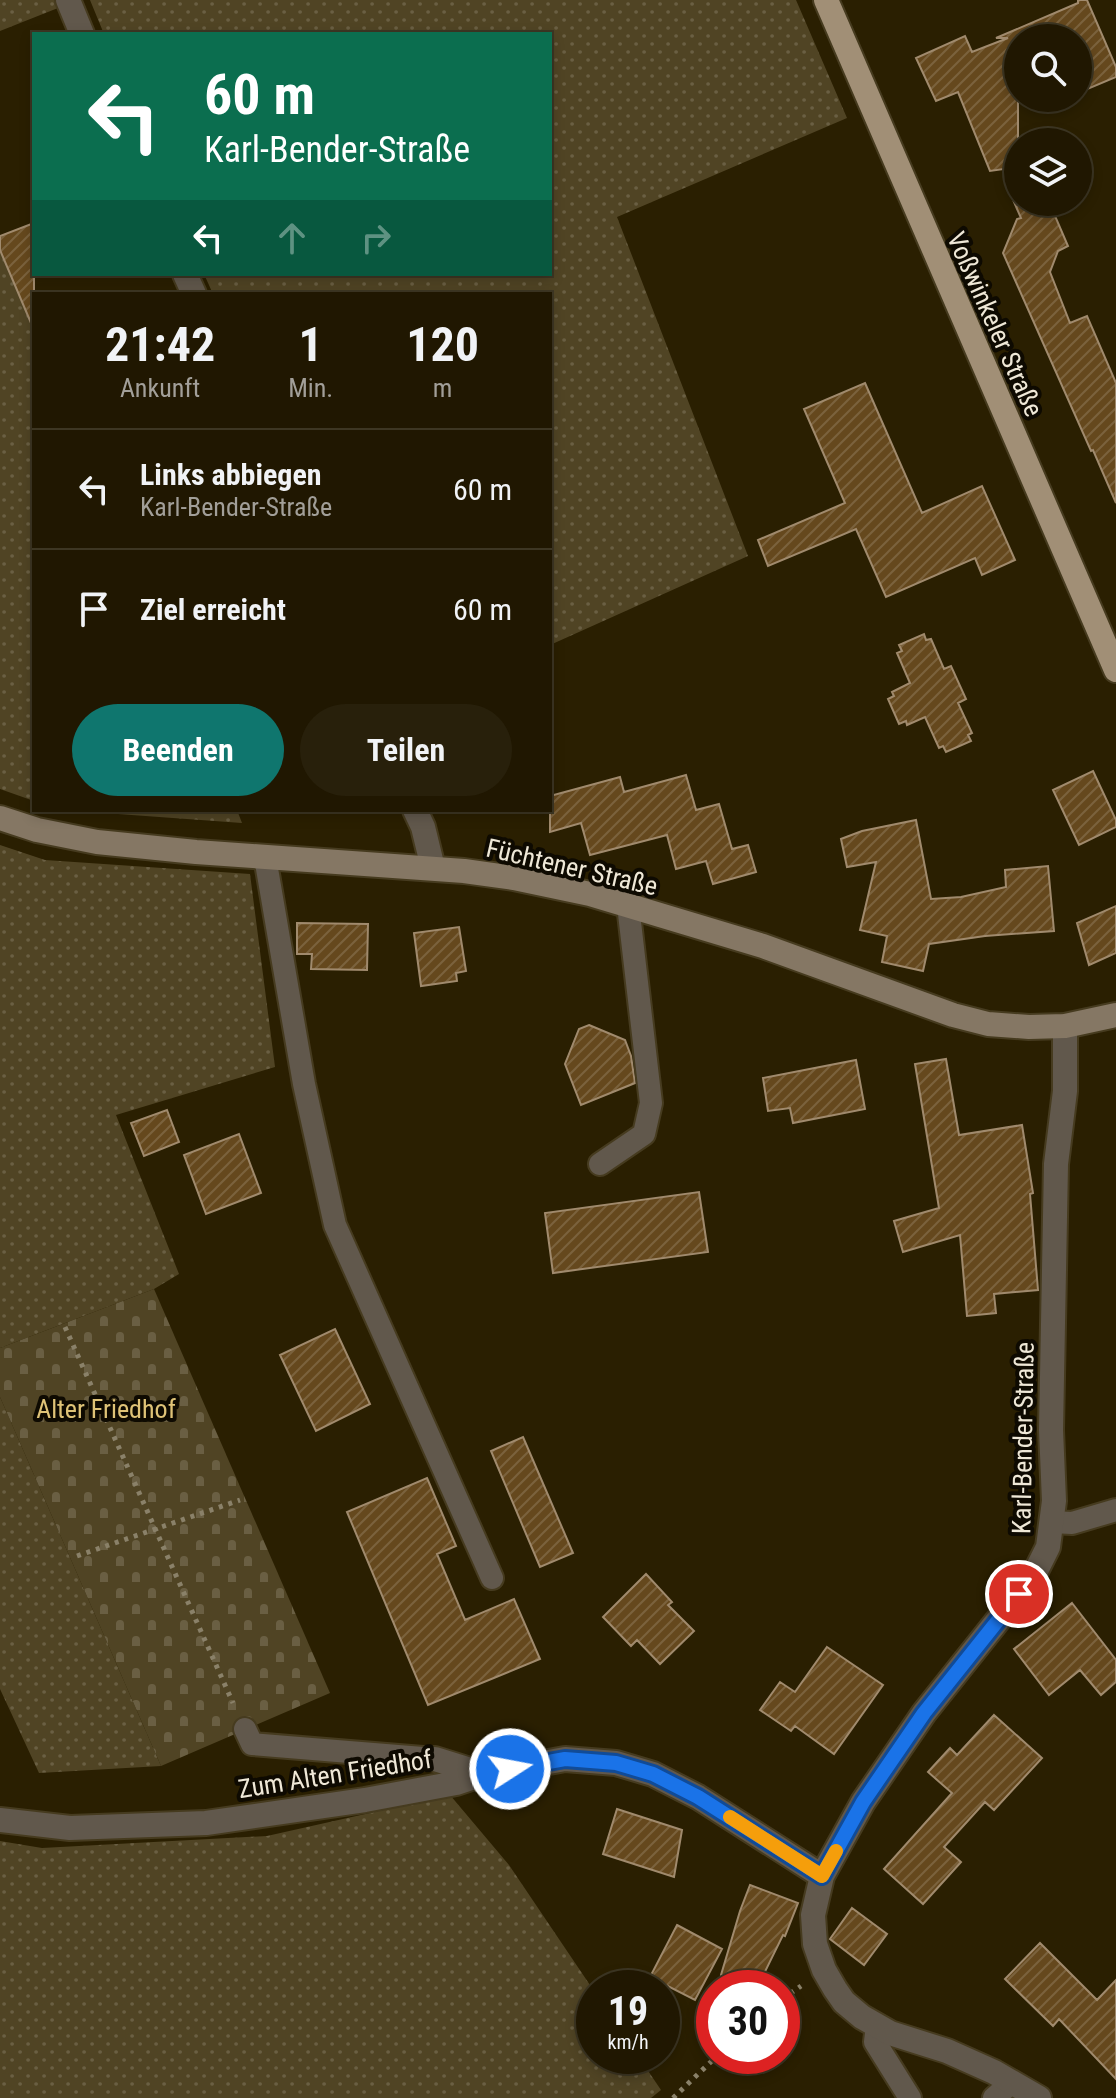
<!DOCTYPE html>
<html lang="de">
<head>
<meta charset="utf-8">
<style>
  :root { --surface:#201701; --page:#28200b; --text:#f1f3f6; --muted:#a29f99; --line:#3d3623; --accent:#0f766e }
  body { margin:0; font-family:"Roboto Condensed",sans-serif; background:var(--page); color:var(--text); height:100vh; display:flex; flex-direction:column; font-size:30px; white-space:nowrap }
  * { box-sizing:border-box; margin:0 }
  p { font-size:26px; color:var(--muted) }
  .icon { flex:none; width:44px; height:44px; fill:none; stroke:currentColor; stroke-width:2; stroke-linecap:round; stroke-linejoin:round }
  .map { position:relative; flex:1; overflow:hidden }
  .drawer { position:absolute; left:32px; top:292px; width:520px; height:520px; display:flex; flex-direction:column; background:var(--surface); border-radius:0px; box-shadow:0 4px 12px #0003,0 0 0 2px var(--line) }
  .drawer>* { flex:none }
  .top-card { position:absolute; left:32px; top:32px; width:520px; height:244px; border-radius:0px; box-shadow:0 4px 12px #0003,0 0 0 2px var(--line); background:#0b6e4f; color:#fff; overflow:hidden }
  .fabs { position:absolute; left:1004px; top:24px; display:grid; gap:16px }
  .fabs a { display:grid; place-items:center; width:88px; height:88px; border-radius:50%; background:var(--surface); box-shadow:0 4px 12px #0003,0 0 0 2px var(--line); font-size:40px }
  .speed { position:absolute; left:576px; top:1970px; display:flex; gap:16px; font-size:40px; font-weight:700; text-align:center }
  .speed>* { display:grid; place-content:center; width:104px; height:104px; border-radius:50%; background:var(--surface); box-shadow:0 4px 12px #0003,0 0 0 2px var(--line); line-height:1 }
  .speed small { font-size:20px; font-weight:400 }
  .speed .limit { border:12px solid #d22; background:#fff; color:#111 }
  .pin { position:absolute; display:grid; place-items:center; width:68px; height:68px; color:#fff; margin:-34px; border:4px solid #fff; border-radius:50%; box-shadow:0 2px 8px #0007 }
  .me { position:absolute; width:88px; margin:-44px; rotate:79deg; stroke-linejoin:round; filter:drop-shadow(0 0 6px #0008) }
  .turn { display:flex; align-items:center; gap:28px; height:168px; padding:0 40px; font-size:36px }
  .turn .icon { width:104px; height:104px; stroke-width:2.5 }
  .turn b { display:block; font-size:56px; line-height:68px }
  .lanes { display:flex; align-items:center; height:76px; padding:0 40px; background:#0003; justify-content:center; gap:40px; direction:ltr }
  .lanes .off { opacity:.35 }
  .eta { display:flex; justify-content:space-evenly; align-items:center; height:136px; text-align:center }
  .eta b { font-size:48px; font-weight:700; line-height:56px }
  .action { display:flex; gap:16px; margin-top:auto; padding:16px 40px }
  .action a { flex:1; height:92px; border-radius:48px; background:var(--accent); color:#fff; font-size:32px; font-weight:700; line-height:92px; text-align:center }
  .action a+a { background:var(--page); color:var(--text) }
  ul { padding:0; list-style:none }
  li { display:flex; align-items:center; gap:24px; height:120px; padding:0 40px; border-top:2px solid var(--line) }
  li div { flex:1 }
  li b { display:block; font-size:30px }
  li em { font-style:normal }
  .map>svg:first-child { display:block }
</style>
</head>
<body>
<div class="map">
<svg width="1116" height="2098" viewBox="0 0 1116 2098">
  <defs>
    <pattern id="grass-dots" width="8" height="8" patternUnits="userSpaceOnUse" patternTransform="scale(2)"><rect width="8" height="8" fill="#504424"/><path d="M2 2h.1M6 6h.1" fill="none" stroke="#6a5f43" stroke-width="1.8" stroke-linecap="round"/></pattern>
    <pattern id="cemetery-stones" width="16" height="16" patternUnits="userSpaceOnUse" patternTransform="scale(2)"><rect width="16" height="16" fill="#504424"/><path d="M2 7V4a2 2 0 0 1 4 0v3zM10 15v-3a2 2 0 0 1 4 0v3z" fill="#6a5f43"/></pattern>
    <pattern id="building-hatch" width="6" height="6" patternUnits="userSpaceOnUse" patternTransform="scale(2)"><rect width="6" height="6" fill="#65481d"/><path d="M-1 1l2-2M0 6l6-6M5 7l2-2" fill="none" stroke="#7b623d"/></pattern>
  </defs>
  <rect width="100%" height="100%" fill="#2a1f01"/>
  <path fill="url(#grass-dots)" d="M0 0H55L58 8 0 31Z
    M90 0H796L847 118 617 217 748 556 550 645V294H382L381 292 376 294H213L204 274H550V34H104Z
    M0 250 34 330V801L0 789Z
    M91 810H237L242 823 118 814Z
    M0 845 45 860 250 874 275 1067 116 1115 179 1274 154 1289 0 1348Z
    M0 1397 161 1766 39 1773 0 1689Z
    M450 1795 509 1865 594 1991V2056H638L661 2090 651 2098H0V1841L42 1848 267 1836Z"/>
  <path fill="url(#cemetery-stones)" d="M154 1289 330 1693 161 1766 0 1397V1348Z"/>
  <path fill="url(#building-hatch)" stroke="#a08a6d" stroke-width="2" d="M1078 0H1087L1116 67V77L1085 90 1078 74V38H1018V167L990 171 958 92 936 101 916 58 965 36 972 52 1008 38H996L1078 3Z
    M1014 202H1049L1068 246 1058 251 1050 272 1070 323 1087 316 1116 383V503L1093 450 1091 451 1003 253 1017 219 1021 218Z
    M34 223V330L0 250V236Z
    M865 383 922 513 982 486 1015 560 982 575 975 558 886 597 856 529 768 566 758 540 845 503 804 409Z
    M924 634 926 640 931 639 944 669 951 666 966 699 958 703 972 733 968 735 971 741 946 752 943 746 939 748 925 717 907 725 906 721 899 724 888 699 894 696 892 692 910 683 897 653 902 651 899 645Z
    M1093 771 1116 820V827L1079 845 1053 790Z
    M686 775 696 810 719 804 732 849 748 845 756 872 713 884 706 861 676 869 667 835 590 855 581 823 550 832V796L620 777 624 792Z
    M916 820 931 899 961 897 1006 887 1005 870 1048 866 1054 931 985 936 929 944 923 971 882 962 887 936 860 930 876 862 847 867 841 839 862 831Z
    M1116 906V953L1089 965 1077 923Z
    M297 923 368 924 367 970 311 969 312 954H297Z
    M459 927 466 971 456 973 457 981 421 986 414 933Z
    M589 1025 625 1040 631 1056 635 1083 581 1105 565 1064 579 1029Z
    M946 1059 959 1135 1022 1125 1033 1193 1030 1194 1038 1290 994 1294 996 1313 967 1316 960 1235 903 1252 894 1221 939 1208 915 1064Z
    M856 1060 865 1109 793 1123 790 1108 768 1111 763 1078Z
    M167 1110 179 1142 144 1156 131 1123Z
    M239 1134 261 1193 206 1214 184 1155Z
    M699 1192 708 1252 553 1273 545 1213Z
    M335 1329 370 1404 316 1431 280 1355Z
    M523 1437 573 1553 540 1567 491 1451Z
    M427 1478 456 1546 437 1554 465 1620 514 1599 540 1659 428 1705 347 1512Z
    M646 1574 672 1602 668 1605 694 1631 660 1664 637 1640 631 1646 603 1617Z
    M1072 1603 1116 1660V1682L1101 1695 1080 1670 1049 1695 1014 1649Z
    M827 1647 883 1685 834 1754 795 1726 791 1731 760 1710 780 1682 795 1692Z
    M994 1715 1042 1758 994 1810 985 1802 944 1847 961 1862 923 1904 884 1869 952 1793 928 1772 950 1748 957 1755Z
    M617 1809 682 1830 674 1877 603 1854Z
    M750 1885 798 1903 785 1936 783 1935 757 1988H747L721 1975 740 1911Z
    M852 1908 887 1934 864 1965 830 1939Z
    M677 1925 722 1949 695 2000 650 1977Z
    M1040 1943 1097 2000 1116 1980V2079L1059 2019 1053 2026 1005 1979Z"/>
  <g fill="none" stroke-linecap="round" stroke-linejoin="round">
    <g stroke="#463b1f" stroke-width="26">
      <path id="lane" d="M265 857 304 1084 335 1225 492 1578
        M600 1164 644 1134 651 1103 628 905
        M1052 1522 1072 1523 1116 1510
        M245 1729 252 1744 435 1759
        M877 2025 875 2042 910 2098
        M994 2098 1012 2082"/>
    </g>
    <g stroke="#463b1f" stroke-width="28">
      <path id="street" d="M68 0 82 34
        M185 274 194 294
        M415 810 423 827 433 868
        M435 1759 483 1774
        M0 1820 70 1828 206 1823 365 1800 456 1783 483 1774 565 1759 616 1763 653 1774 698 1797 822 1876
        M1039 2098 994 2072 947 2051 890 2033 862 2017 844 2002 835 1989 824 1970 815 1944 813 1915 822 1876 863 1802 924 1713 1034 1575 1048 1547 1054 1501 1051 1430 1056 1164 1065 1091V1026"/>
    </g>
    <g stroke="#463b1f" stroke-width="28">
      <path id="secondary" d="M0 818 37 830 97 842 196 852 464 871 514 878 590 894 763 946 953 1015 988 1024 1029 1027 1065 1026 1116 1015"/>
    </g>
    <g stroke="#463b1f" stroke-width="28">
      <path id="primary" d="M826 0 1116 670"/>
    </g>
    <path stroke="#8a8169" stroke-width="5" stroke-dasharray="4 6" stroke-linecap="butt" d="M65 1327 233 1703
      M77 1556 240 1500
      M782 1999 801 1986
      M673 2098 717 2056"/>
    <use href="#lane" stroke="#61584c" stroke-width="22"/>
    <use href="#street" stroke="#61584c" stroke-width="24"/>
    <use href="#secondary" stroke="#857764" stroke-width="24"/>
    <use href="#primary" stroke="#a18f76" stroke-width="24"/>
  </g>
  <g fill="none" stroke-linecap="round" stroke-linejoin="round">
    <g stroke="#114b97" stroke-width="20">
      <path id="route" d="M510 1769 565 1759 616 1763 653 1774 698 1797 822 1876 863 1802 924 1713 1019 1594"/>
    </g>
    <use href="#route" stroke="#1a73e8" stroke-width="14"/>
    <path stroke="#f59e0b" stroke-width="14" d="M730 1817 822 1876 836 1851"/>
  </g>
  <g text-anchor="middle" stroke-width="8" stroke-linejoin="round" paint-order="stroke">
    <g font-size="26" fill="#efe8d7" stroke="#0e0a01">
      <text transform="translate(995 324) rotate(66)" y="9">Voßwinkeler Straße</text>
      <text transform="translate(572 867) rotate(13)" y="9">Füchtener Straße</text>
      <text transform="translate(1023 1438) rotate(-89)" y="9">Karl-Bender-Straße</text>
      <text transform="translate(335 1774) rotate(-9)" y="9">Zum Alten Friedhof</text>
    </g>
    <g font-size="26" fill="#dfc377" stroke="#0e0a01">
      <text x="106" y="1418">Alter Friedhof</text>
    </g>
  </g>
</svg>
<div class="fabs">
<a><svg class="icon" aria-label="search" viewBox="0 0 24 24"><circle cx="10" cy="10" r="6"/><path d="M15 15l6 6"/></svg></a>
<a><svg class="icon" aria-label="layers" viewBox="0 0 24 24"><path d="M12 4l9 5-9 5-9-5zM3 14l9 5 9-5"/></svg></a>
</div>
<div class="speed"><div>19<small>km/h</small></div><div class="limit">30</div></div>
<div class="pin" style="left:1019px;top:1594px;background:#d93025"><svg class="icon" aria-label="arrive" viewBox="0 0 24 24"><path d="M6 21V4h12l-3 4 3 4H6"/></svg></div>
<svg class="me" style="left:510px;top:1769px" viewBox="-20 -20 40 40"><circle r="17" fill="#1a73e8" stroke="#fff" stroke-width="3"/><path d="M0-11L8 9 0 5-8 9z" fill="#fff"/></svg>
<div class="top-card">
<div class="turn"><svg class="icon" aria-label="left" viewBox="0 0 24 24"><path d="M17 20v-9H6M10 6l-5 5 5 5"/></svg><div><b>60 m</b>Karl-Bender-Straße</div></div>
<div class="lanes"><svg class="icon" aria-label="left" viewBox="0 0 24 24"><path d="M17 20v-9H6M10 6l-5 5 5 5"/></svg><svg class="icon off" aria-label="ahead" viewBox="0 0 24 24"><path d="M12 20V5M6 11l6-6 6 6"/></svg><svg class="icon off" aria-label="right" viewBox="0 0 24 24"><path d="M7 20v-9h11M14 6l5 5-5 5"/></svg></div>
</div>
<section class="drawer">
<div class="eta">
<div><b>21:42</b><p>Ankunft</p></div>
<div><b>1</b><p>Min.</p></div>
<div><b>120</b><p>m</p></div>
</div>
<ul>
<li><svg class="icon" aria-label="left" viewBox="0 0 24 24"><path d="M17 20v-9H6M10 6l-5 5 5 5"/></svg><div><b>Links abbiegen</b><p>Karl-Bender-Straße</p></div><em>60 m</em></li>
<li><svg class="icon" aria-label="arrive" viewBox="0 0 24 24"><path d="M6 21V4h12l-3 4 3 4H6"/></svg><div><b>Ziel erreicht</b></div><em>60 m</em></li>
</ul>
<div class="action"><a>Beenden</a><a>Teilen</a></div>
</section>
</div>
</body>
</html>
